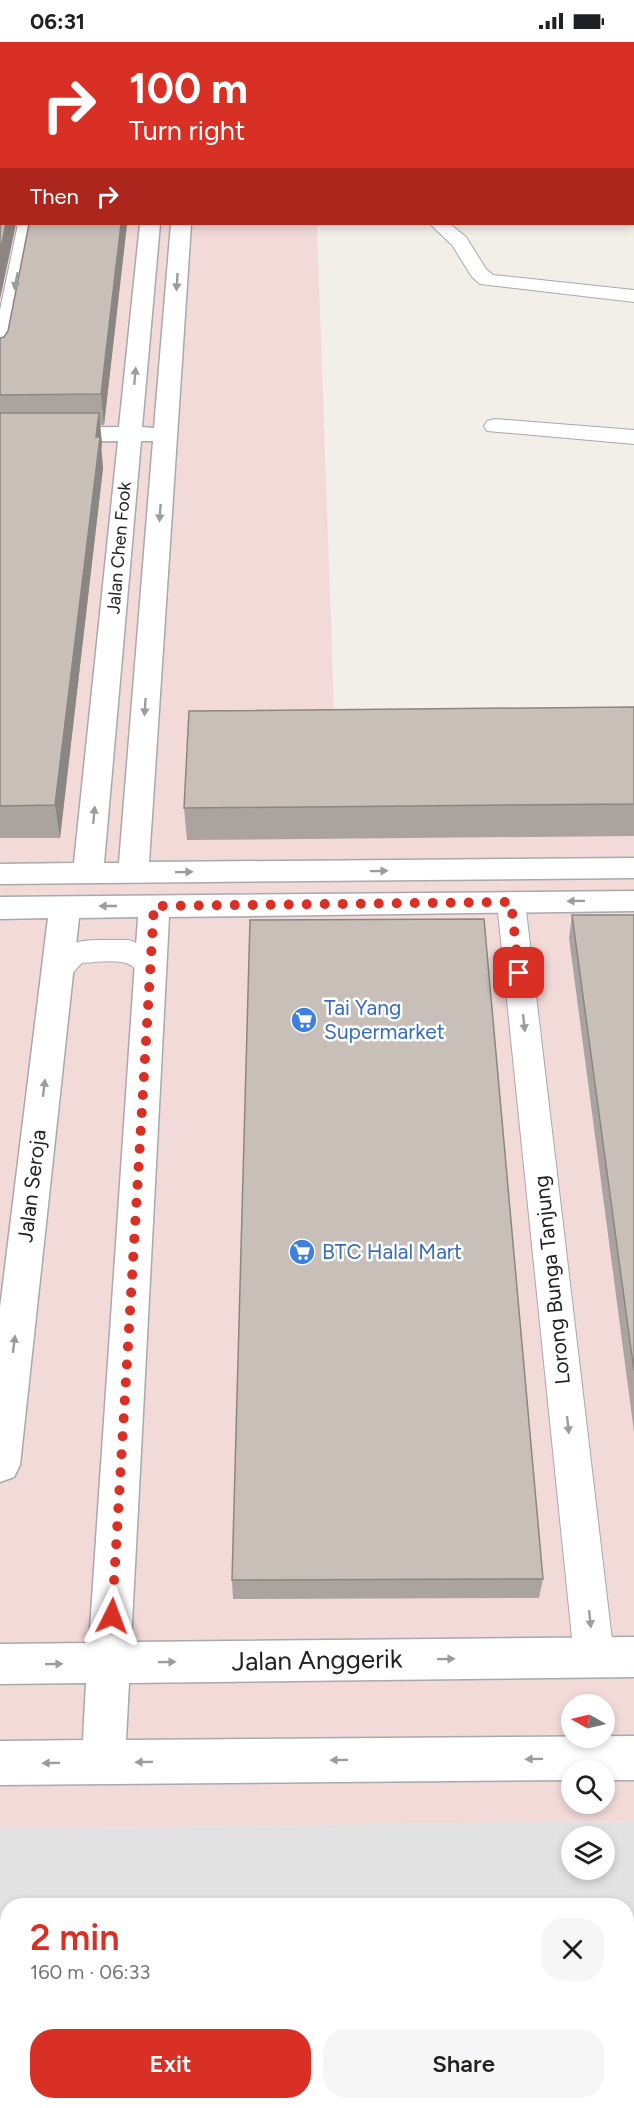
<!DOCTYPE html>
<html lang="en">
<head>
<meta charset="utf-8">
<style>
  :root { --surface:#fff; --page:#f6f6f6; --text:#202124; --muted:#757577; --accent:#d93025 }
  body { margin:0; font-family:Figtree,sans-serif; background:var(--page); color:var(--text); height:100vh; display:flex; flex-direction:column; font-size:22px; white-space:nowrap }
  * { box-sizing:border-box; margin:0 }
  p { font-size:20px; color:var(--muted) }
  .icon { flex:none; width:33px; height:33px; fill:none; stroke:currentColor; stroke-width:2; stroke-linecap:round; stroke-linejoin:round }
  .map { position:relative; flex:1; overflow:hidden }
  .side { position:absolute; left:0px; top:1856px; width:634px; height:212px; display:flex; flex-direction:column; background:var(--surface); border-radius:24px 24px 0 0; box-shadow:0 3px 9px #0003 }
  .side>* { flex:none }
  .hud { position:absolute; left:0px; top:0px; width:634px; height:183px; box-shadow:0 3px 9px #0003; background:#d93025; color:#fff; overflow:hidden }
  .needle { width:39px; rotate:278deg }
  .tools { position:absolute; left:561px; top:1652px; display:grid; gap:12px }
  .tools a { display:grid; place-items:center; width:54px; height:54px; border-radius:50%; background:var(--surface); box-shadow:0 3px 9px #0003; font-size:30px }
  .pin { position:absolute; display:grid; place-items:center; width:51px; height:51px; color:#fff; margin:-26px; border-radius:12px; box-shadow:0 3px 9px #0006 }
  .me { position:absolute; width:66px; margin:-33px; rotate:3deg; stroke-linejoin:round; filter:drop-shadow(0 0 4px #0008) }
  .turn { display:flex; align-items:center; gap:21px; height:126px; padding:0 30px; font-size:27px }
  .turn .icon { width:78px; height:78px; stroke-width:2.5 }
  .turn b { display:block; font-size:42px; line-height:51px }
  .then { display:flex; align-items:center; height:57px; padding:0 30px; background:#0003; gap:12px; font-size:22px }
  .round { display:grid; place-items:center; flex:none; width:63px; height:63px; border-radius:24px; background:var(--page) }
  .summary { display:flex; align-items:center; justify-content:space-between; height:102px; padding:0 30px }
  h1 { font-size:36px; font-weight:600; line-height:45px; color:var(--accent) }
  .action { display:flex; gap:12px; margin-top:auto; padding:12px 30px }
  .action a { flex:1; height:69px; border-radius:24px; background:var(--accent); color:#fff; font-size:24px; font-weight:600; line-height:69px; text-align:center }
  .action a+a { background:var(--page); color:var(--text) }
  .status { display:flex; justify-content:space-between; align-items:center; height:42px; padding:0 30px; background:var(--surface); direction:ltr }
  .status svg { height:16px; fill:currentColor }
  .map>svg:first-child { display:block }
</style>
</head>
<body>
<div class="status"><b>06:31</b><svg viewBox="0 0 49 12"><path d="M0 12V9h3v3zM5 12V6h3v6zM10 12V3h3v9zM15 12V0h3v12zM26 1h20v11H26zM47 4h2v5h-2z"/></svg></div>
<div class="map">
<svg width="634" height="2066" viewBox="0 0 634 2066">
  <rect width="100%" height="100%" fill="#f2efe9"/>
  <path fill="#f2dad9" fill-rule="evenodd" d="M0 0H310L2 2V182H317L335 694 634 690V1779L0 1787ZM572 1662H604V1695H572ZM572 1728H604V1761H572Z"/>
  <path fill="#e2e2e2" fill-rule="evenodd" d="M634 1779V2033H627V1863H8V2033H0V1787ZM572 1794H604V1827H572Z"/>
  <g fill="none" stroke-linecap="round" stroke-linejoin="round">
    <g stroke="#a9a9a9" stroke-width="2">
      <path id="service" d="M18 182H36L10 319 7 323 0 325V268Z
        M430 182H450L466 195 486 227 493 233 634 248V260L480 242 472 235 452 203Z
        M495 377 634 388V402L487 389 484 384 487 379Z
        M511 850 521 853 525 860 614 1615 608 1629 594 1634 580 1629 574 1615 497 860 501 853Z
        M129 898C143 903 158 910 165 923L161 931C138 937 138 922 121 920 109 918 94 920 82 921 68 934 68 944 46 938L42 930C64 891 89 899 129 898Z"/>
    </g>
    <g stroke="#a9a9a9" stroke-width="3">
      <path id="minor" d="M159 0H175V2H159Z
        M187 0H203V2H187Z
        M394 0H417L393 2Z
        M140 182H160L142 385 154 386 171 182H191L149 820 634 816V836L0 842V822L74 821 118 399 0 400V386L119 385ZM141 399H153L119 821H104Z
        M634 849V869L169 875 131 1600 634 1595V1635L129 1641 126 1698 634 1694V1738H604V1728H572V1738L0 1743V1699L83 1698 86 1641 0 1642V1602L89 1601 138 875 79 876 20 1423 14 1435 0 1440V1266L48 876 0 877V855Z"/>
    </g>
    <use href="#service" fill="#fff" fill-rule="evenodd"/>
    <use href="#minor" fill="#fff" fill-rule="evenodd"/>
  </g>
  <path fill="#aba49e" d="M29 182H127L104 383H100L103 426 60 796H0V296L4 295 8 289Z
    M634 665V794L187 798 184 766Z
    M572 873H634V1390L569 896Z
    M543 1537 539 1556 233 1557 232 1538Z"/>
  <path fill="#8b8681" d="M6 182H16L0 257V210Z
    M121 182H127L104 383 101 352Z
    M99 371 102 401 101 408 103 426 60 796 55 763Z"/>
  <path fill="#c7bfb8" stroke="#8b8681" stroke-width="1.5" d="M0 0H142V2H2V182H6L0 210 1 83H0Z
    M29 182H121L101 352 0 353V296L4 295 8 289Z
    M0 371H99L96 395H100L55 763 0 764Z
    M634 665V762L184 766 189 669Z
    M572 873H634V1329Z
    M484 877 543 1537 232 1538 250 878Z"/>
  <defs><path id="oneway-solid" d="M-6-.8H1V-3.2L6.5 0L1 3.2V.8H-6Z" transform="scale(1.5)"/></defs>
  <g fill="#9c9c9c">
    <use href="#oneway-solid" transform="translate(16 239) rotate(101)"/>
    <use href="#oneway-solid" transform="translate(177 240) rotate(94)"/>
    <use href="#oneway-solid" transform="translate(135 334) rotate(-85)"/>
    <use href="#oneway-solid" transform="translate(160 471) rotate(94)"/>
    <use href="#oneway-solid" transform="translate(145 665) rotate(94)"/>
    <use href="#oneway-solid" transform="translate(94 773) rotate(-85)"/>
    <use href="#oneway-solid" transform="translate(379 829) rotate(-1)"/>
    <use href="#oneway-solid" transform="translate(184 830) rotate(-1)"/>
    <use href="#oneway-solid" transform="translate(576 859) rotate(179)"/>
    <use href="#oneway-solid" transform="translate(108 864) rotate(180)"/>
    <use href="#oneway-solid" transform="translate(524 981) rotate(84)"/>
    <use href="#oneway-solid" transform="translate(44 1046) rotate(-83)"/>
    <use href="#oneway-solid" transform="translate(14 1302) rotate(-83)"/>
    <use href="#oneway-solid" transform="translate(568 1383) rotate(84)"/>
    <use href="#oneway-solid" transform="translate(590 1577) rotate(84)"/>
    <use href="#oneway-solid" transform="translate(446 1617) rotate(-1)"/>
    <use href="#oneway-solid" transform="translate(167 1620) rotate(-1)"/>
    <use href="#oneway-solid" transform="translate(54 1622) rotate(-1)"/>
    <use href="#oneway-solid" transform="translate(534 1717) rotate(179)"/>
    <use href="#oneway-solid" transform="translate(339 1718) rotate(179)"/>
    <use href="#oneway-solid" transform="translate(144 1720) rotate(179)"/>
    <use href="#oneway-solid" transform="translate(51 1721) rotate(179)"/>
  </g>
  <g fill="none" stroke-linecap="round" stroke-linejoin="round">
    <path stroke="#d93025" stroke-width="10" stroke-dasharray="0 18" d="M112 1574 154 864 511 860 519 931"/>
  </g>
  <defs>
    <g id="supermarket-disc" transform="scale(1.35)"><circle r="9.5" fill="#3f7fe0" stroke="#fff"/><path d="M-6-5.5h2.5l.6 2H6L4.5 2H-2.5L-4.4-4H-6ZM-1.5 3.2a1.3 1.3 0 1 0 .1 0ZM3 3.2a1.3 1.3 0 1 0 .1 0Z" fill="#fff"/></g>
  </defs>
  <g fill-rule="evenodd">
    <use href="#supermarket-disc" x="304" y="978"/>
    <use href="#supermarket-disc" x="302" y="1210"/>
  </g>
  <g text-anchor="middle" stroke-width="5" stroke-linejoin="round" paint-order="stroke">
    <g font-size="18" fill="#222" stroke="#fff">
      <text transform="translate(119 506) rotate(-85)" y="6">Jalan Chen Fook</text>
    </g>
    <g font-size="21" fill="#366cbe" stroke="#fff" text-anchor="start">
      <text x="324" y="973">Tai Yang<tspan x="324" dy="24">Supermarket</tspan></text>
      <text x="322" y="1217">BTC Halal Mart</text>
    </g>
    <g font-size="21" fill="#222" stroke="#fff">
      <text transform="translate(32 1144) rotate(-83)" y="7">Jalan Seroja</text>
      <text transform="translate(552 1238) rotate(-96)" y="7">Lorong Bunga Tanjung</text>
    </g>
    <g font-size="26" fill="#222" stroke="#fff">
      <text transform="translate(317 1618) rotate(-1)" y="9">Jalan Anggerik</text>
    </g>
  </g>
</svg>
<div class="tools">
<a><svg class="needle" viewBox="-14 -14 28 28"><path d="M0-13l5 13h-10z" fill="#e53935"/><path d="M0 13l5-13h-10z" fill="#757577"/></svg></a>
<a><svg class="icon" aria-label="search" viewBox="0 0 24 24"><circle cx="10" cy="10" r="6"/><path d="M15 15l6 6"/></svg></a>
<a><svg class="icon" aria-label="layers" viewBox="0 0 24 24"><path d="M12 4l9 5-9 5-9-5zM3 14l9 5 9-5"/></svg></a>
</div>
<div class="pin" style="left:519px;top:931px;background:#d93025"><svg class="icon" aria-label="arrive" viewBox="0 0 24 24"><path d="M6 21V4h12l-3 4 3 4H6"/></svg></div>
<svg class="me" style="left:112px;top:1574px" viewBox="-20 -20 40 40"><path d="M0-17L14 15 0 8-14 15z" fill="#d93025" stroke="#fff" stroke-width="4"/></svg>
<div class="hud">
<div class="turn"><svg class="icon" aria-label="right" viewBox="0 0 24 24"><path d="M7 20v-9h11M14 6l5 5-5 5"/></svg><div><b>100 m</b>Turn right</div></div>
<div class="then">Then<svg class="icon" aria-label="right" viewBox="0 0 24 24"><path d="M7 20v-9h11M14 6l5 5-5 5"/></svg></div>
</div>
<section class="side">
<div class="summary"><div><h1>2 min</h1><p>160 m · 06:33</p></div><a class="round"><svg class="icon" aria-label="close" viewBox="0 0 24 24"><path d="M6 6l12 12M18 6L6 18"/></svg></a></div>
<div class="action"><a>Exit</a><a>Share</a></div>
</section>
</div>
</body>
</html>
